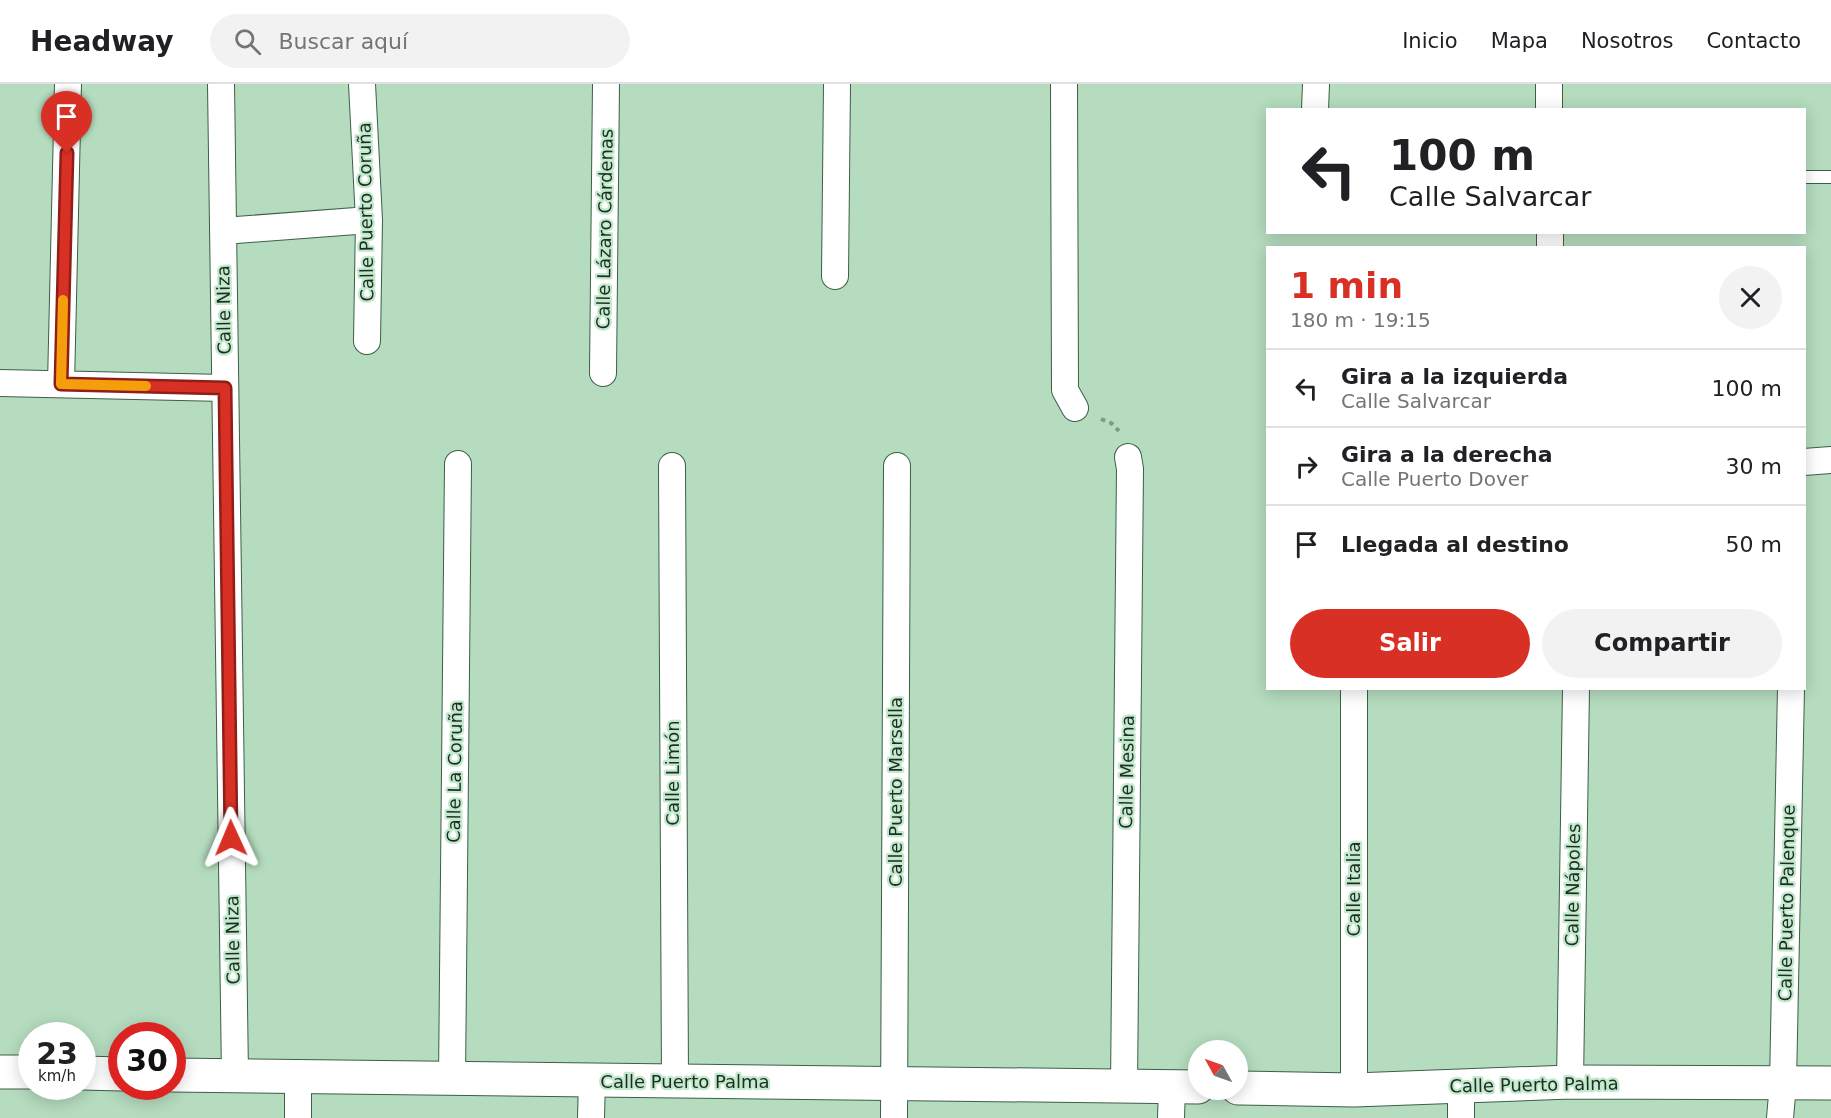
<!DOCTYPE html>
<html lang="es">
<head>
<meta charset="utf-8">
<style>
  :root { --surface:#fff; --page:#f2f2f2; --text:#202124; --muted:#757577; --line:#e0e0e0; --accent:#d93025 }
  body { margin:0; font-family:"DejaVu Sans",sans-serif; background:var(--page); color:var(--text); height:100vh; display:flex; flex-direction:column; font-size:22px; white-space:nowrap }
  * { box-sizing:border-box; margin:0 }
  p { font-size:20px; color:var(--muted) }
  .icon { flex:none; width:33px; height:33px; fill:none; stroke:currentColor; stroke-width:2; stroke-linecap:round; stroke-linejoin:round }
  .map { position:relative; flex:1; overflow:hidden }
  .side { position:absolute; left:1266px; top:162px; width:540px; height:444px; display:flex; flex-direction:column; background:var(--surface); border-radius:0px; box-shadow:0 3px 15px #0003 }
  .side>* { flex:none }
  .hud { position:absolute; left:1266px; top:24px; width:540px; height:126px; border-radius:0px; box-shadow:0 3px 15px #0003; background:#fff; color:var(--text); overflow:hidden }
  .needle { width:39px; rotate:310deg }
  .controls { position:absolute; left:1188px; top:956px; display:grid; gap:12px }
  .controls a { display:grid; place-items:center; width:60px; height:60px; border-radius:50%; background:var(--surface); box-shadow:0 3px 15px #0003; font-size:30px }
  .speed { position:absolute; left:18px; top:938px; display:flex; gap:12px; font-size:30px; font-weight:700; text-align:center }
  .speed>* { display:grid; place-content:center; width:78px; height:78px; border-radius:50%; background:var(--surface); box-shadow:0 3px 15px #0003; line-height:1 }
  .speed small { font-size:15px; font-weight:400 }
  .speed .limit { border:9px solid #d22; background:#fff; color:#111 }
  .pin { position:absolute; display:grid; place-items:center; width:51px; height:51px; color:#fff; margin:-62px -26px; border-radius:50% 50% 50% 0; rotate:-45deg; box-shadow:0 0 6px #0007 }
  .pin .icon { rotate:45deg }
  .me { position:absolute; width:66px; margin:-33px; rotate:359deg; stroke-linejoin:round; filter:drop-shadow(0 0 4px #0008) }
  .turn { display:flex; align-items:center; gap:21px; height:126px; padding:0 24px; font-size:27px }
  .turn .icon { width:78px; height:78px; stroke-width:2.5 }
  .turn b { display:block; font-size:42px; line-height:51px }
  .round { display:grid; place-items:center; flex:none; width:63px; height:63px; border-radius:32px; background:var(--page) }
  .overview { display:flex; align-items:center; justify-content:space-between; height:102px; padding:0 24px }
  h1 { font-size:36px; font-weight:700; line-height:45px; color:var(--accent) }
  .button { display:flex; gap:12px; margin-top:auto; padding:12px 24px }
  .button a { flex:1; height:69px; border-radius:36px; background:var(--accent); color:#fff; font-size:24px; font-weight:700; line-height:69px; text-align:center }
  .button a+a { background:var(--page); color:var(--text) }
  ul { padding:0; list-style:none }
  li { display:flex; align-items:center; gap:18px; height:78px; padding:0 24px; border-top:2px solid var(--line) }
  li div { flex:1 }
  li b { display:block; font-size:22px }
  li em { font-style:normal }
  header { display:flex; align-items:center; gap:36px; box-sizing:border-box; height:84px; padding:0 30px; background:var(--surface); border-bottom:2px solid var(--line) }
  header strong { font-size:28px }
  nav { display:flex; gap:33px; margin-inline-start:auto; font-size:21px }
  .search { width:420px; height:54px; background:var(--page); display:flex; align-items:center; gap:15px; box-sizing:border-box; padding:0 21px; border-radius:33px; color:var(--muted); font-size:22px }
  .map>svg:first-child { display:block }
</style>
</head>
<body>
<header>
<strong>Headway</strong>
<div class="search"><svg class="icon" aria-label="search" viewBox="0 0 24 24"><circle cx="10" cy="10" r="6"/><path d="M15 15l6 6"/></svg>Buscar aquí</div>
<nav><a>Inicio</a><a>Mapa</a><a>Nosotros</a><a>Contacto</a></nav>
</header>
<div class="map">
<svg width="1831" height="1034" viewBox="0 0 1831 1034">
  <rect width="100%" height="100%" fill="#b5dcbf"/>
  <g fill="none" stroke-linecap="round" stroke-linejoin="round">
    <g stroke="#3c5f46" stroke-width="14">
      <path id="lane" d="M1804 93H1831"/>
    </g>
    <g stroke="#3c5f46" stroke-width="28">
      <path id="street" d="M221 0 235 992
        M362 0 369 136 367 257
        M1064 0 1065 306 1075 324
        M1549 0V26
        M1315 26 1316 0
        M223 147 369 136
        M1550 148V164
        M835 192 837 0
        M603 289 606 0
        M0 299 225 304
        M61 300 68 0
        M1804 378 1831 376
        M672 382 675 997
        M452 995 458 380
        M1570 998 1576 604
        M1124 1002 1130 385 1128 373
        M1354 1006V604
        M298 1034V992
        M591 1034 592 997
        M894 1034 897 382
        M1171 1034 1172 1003
        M1461 1034V1002
        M1780 1034 1783 1000 1791 604"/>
    </g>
    <g stroke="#3c5f46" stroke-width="35">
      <path id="secondary" d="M0 988H32
        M82 989 122 990
        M172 991 1198 1003
        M1238 1004 1354 1006 1570 998 1831 999"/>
    </g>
    <path stroke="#7c9a84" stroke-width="4" stroke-dasharray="4.5 4.5" stroke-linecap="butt" d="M1101 335 1111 339 1119 347"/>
    <use href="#lane" stroke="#fff" stroke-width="12"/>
    <use href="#street" stroke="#fff" stroke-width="26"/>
    <use href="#secondary" stroke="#fff" stroke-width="33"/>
  </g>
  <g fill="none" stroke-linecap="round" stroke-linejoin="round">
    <g stroke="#8d1f18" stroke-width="15">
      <path id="route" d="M67 69 61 300 225 304 231 754"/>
    </g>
    <use href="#route" stroke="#d93025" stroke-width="10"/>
    <path stroke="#f59e0b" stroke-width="10" d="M63 216 61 300 146 302"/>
  </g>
  <g text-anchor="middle" stroke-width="4.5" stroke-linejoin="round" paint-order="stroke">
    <g font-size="18" fill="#1e2d23" stroke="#c2e9cc">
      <text transform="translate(366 128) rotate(-91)" y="6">Calle Puerto Coruña</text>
      <text transform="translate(605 145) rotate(-89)" y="6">Calle Lázaro Cárdenas</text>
      <text transform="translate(224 226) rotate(-91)" y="6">Calle Niza</text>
      <text transform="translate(455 688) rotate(-89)" y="6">Calle La Coruña</text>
      <text transform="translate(1127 688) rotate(-89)" y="6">Calle Mesina</text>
      <text transform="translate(673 689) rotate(-90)" y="6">Calle Limón</text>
      <text transform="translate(896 708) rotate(-90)" y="6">Calle Puerto Marsella</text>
      <text transform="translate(1573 801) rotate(-89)" y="6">Calle Nápoles</text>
      <text transform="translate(1354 805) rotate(-90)" y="6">Calle Italia</text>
      <text transform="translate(1787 819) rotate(-89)" y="6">Calle Puerto Palenque</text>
      <text transform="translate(233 856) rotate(-91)" y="6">Calle Niza</text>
      <text x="685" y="1004">Calle Puerto Palma</text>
      <text transform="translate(1534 1001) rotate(-1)" y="6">Calle Puerto Palma</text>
    </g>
  </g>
</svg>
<div class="controls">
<a><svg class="needle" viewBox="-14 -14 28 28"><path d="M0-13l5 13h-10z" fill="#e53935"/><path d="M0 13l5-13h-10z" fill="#757577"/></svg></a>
</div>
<div class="speed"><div>23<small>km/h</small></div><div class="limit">30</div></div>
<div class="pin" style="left:67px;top:69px;background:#d93025"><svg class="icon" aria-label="arrive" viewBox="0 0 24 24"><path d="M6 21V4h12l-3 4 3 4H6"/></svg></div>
<svg class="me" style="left:231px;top:754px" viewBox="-20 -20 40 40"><path d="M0-17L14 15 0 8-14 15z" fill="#d93025" stroke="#fff" stroke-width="4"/></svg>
<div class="hud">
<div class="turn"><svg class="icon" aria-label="left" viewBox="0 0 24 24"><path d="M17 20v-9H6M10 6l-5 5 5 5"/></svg><div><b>100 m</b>Calle Salvarcar</div></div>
</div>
<section class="side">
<div class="overview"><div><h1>1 min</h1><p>180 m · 19:15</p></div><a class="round"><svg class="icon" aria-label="close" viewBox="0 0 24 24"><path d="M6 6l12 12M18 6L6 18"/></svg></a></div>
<ul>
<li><svg class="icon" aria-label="left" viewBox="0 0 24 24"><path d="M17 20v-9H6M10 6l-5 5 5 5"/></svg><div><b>Gira a la izquierda</b><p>Calle Salvarcar</p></div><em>100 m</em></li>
<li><svg class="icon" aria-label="right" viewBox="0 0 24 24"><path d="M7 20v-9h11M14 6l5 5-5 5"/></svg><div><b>Gira a la derecha</b><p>Calle Puerto Dover</p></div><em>30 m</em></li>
<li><svg class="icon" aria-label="arrive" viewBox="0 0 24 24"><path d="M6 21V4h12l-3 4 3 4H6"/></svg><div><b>Llegada al destino</b></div><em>50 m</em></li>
</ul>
<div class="button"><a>Salir</a><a>Compartir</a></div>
</section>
</div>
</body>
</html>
